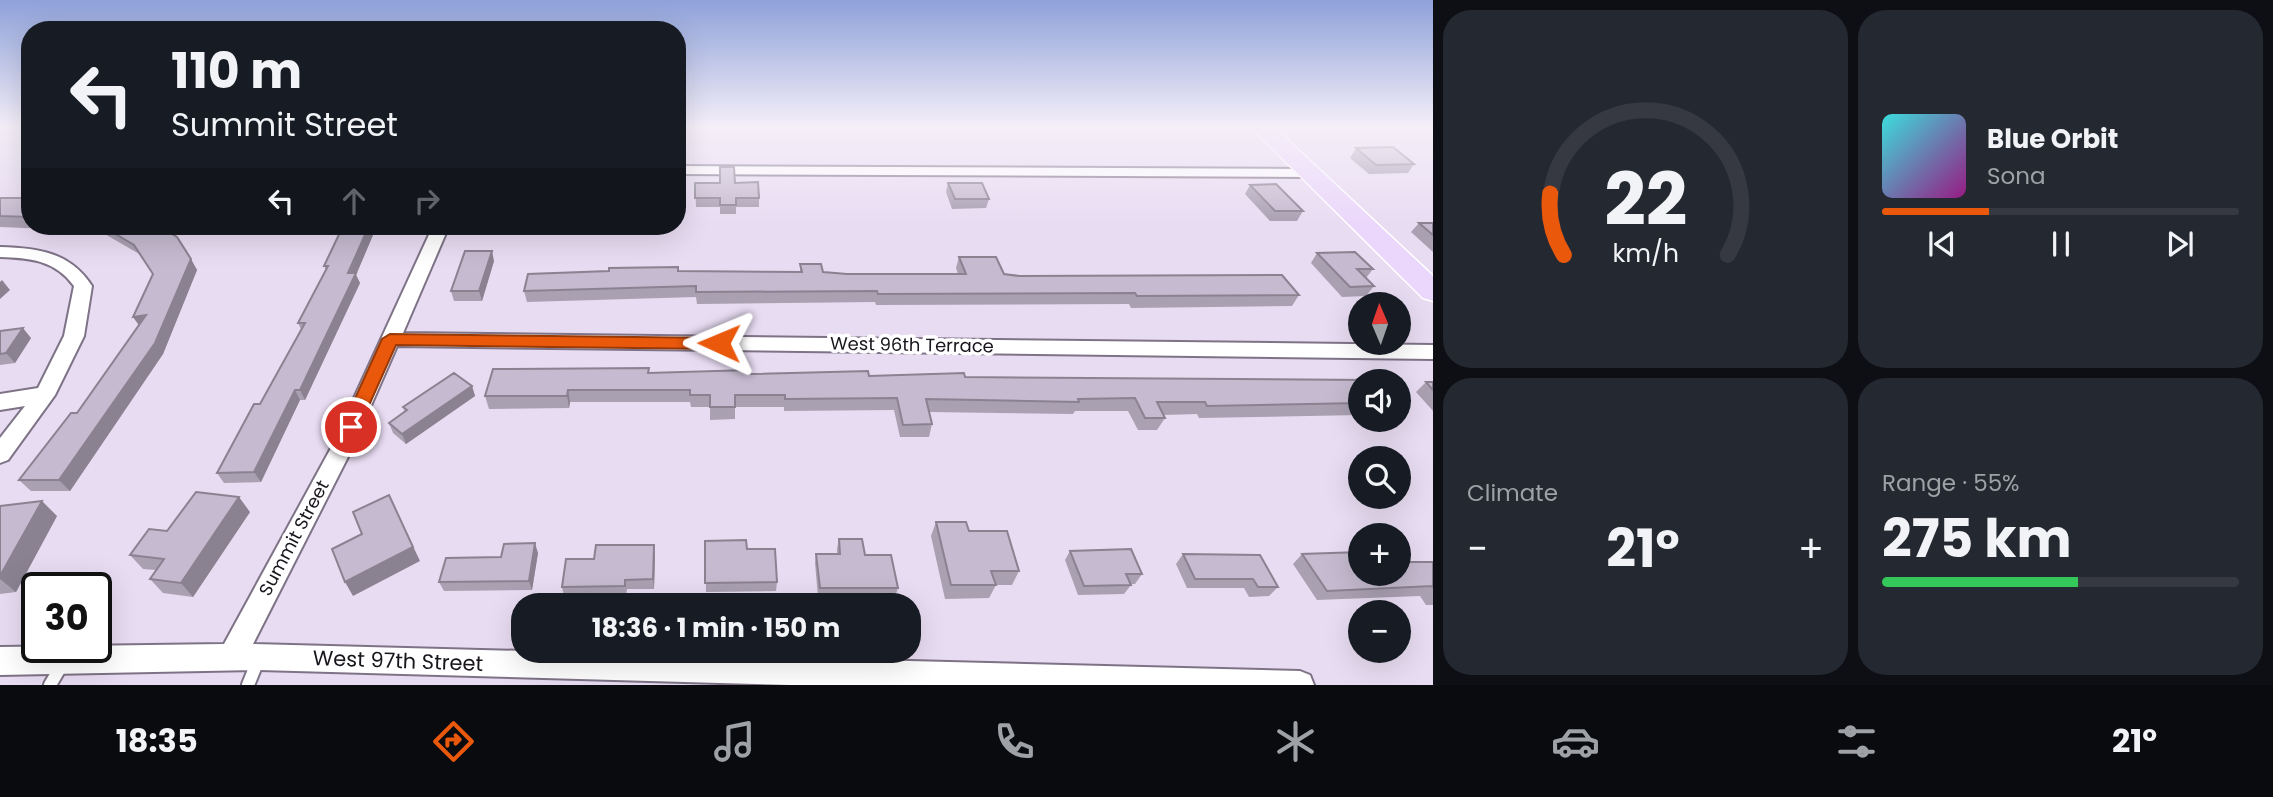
<!DOCTYPE html>
<meta charset="utf-8">
<style>
:root{--surface:#171b24;--page:#242831;--text:#f1f3f6;--muted:#9ea1a6;--line:#363941;--accent:#ea580c}
body{margin:0;font-family:Poppins,sans-serif;background:var(--page);color:var(--text);height:100vh;display:flex;flex-direction:column;font-size:26px;white-space:nowrap}
*{box-sizing:border-box;margin:0}
p{font-size:23px;color:var(--muted)}
.icon{flex:none;width:38px;height:38px;fill:none;stroke:currentColor;stroke-width:2;stroke-linecap:round;stroke-linejoin:round}
.map{position:relative;flex:1;overflow:hidden}
.sheet{display:flex;flex-direction:column;gap:10px;padding:10px;background:#0d0f14;width:840px}
.sheet>*{flex:none}
.top-card{position:absolute;left:21px;top:21px;width:665px;height:214px;border-radius:28px;box-shadow:0 7px 28px #0002;background:#171b24;color:var(--text);overflow:hidden}
.needle{width:46px;rotate:358deg}
.tools{position:absolute;left:1348px;top:292px;display:grid;gap:14px}
.tools a{display:grid;place-items:center;width:63px;height:63px;border-radius:50%;background:var(--surface);box-shadow:0 7px 28px #0002;font-size:35px}
.speed{position:absolute;left:21px;top:572px;display:flex;gap:14px;font-size:35px;font-weight:700;text-align:center}
.speed>*{display:grid;place-content:center;width:91px;height:91px;border-radius:50%;background:var(--surface);box-shadow:0 7px 28px #0002;line-height:1}
.speed .limit{border:4px solid #111;border-radius:10px;background:#fff;color:#111}
.pin{position:absolute;display:grid;place-items:center;width:60px;height:60px;color:#fff;margin:-30px;border:4px solid #fff;border-radius:50%;box-shadow:0 2px 7px #0007}
.me{position:absolute;width:77px;margin:-38px;rotate:271deg;stroke-linejoin:round;filter:drop-shadow(0 0 5px #0008)}
.turn{display:flex;align-items:center;gap:24px;height:147px;padding:0 35px;font-size:32px}
.turn .icon{width:91px;height:91px;stroke-width:2.5}
.turn b{display:block;font-size:49px;line-height:60px}
.lanes{display:flex;align-items:center;height:66px;padding:0 35px;background:#0003;justify-content:center;gap:35px;direction:ltr}
.lanes .off{opacity:.35}
.big{font-size:52px;font-weight:700;line-height:1.1}
.sheet .card{flex:1;display:flex;flex-direction:column;justify-content:center;gap:10px;min-width:0;padding:0 24px;border-radius:28px;background:var(--page)}
.sheet .dial{align-items:center;gap:0}
.dial svg{height:182px;overflow:visible;fill:none;stroke:var(--line);stroke-width:7;stroke-linecap:round;text-anchor:middle}
.dial text{fill:var(--text);stroke:none}
.song{display:flex;align-items:center;gap:21px}
.cover{width:84px;height:84px;border-radius:10px;background:linear-gradient(135deg,hsl(180 70% 55%),hsl(310 70% 35%))}
.played{height:7px;border-radius:4px;background:linear-gradient(90deg,var(--accent) 30%,var(--line) 30%)}
.keys{display:flex;justify-content:space-around;direction:ltr}
.heat{display:flex;justify-content:space-between;align-items:center;font-size:38px;direction:ltr}
.charge{height:10px;border-radius:5px;background:linear-gradient(90deg,#34c759 55%,var(--line) 0)}
.sheet .tiles{flex:1;display:grid;gap:10px;grid-template-columns:repeat(2,1fr)}
.trip{position:absolute;left:511px;top:593px;width:410px;height:70px;border-radius:28px;background:var(--surface);box-shadow:0 7px 28px #0002;font-weight:700;line-height:70px;text-align:center}
.tab-bar{display:flex;height:112px;justify-content:space-around;align-items:center;background:#090b0e;color:var(--muted)}
.tab-bar .icon{width:49px;height:49px}
.tab-bar .active{color:var(--accent)}
.tab-bar b{font-size:32px;color:var(--text)}
main{display:flex;flex:1;min-height:0}
.map>svg:first-child{display:block}
.lines{fill:none;stroke-linecap:round;stroke-linejoin:round}
.service-casing{stroke:#7e7386;stroke-width:16}
.minor-casing{stroke:#7e7386;stroke-width:4}
.primary-casing{stroke:#fff;stroke-width:3}
.service{stroke:#fff;stroke-width:12}
.minor{fill:#fff;fill-rule:evenodd}
.primary{fill:#ebd7fb;fill-rule:evenodd}
.wall{fill:#a9a0b2}
.shaded-wall{fill:#8a8291}
.building{fill:#c5bacf;stroke:#8a8291;stroke-width:2}
.route{fill:#ea580c;stroke:#983908;stroke-width:2}
.labels{text-anchor:middle;stroke-width:7;stroke-linejoin:round;paint-order:stroke}
.street-label{font-size:18px;fill:#19151c;stroke:#fff}
.near-street-label{font-size:21px;fill:#19151c;stroke:#fff}
</style>
<main>
<div class="map">
<svg width="1433" height="685" viewBox="0 0 1433 685">
<rect width="100%" height="100%" fill="#e8dcf2"/>
<g class="lines">
<g class="service-casing">
<path id="service" d="M50,685l13,-22
M248,685l11,-27"/>
</g>
<g class="minor-casing">
<path id="minor" d="M677,166l634,3 7,4 -7,4 -634,-3z
M433,226h16l-46,107 1030,12v14l-1036,-13 -45,103 -99,195 1047,27 10,4 4,10h-524l-531,-15 -259,5v-28l224,-3 107,-196z
M0,247c38,1 70,5 92,39l-8,50 -29,59 -47,65 -8,3v-25l25,-32 -25,4v-16l38,-6 26,-52 10,-50c-19,-26 -44,-28 -74,-29z"/>
</g>
<g class="primary-casing">
<path id="primary" d="M1251,127h23l159,149v25l-10,-3z"/>
</g>
<use href="#service" class="service"/>
<use href="#minor" class="minor"/>
<use href="#primary" class="primary"/>
</g>
<path class="wall" d="M677,127h9l-1,18h-8z
M1356,148l58,16 -6,9 -39,1 -19,-16z
M695,183h40l24,15v9h-23v7h-16v-7h-24z
M948,183l41,16 -3,9 -34,1 -6,-17z
M1250,185l53,26 -6,10h-27l-25,-27z
M0,198h30v28h23l-4,3 -49,-2z
M1419,223h14v29l-22,-20z
M91,226h67l19,11 20,33 -34,84 -93,137h-39l-12,-11 58,-67 62,-88 -6,-8 20,-43 -12,-19z
M373,235l-17,40 4,8 -55,117h-5l-39,82 -37,1 -7,-10 43,-69 41,-75 -3,-6 28,-53 -2,-4z
M1317,253l56,16 -7,9 8,8 -8,10 -24,1 -31,-34z
M959,257l45,17 295,21 -7,11 -161,2 -2,-4 -253,1 -1,-3 -178,2 -1,-7 -169,5 -3,-11 154,-20 122,1v-8l23,8 24,2h111l-2,-6z
M494,261l-12,40h-28l-3,-10z
M0,331l31,7 -16,25 -15,2z
M649,373l711,9v33l-161,3 -2,-4 -34,1 2,3 -8,12h-19l-10,-19h-53l-2,3 -144,-2 3,12 -3,13h-29l-6,-27 -110,1v-4h-49v12l-25,1v-13h-19l-1,-5h-120l-1,6 -80,1 -4,-13z
M1426,382h7v29l-17,-19z
M472,386l3,10 -69,48 -13,-11 -4,-10 16,-11 -2,-5z
M0,506l57,10 -41,76 -16,2z
M250,512l-57,85 -30,-4 -13,-14 6,-9 -13,-1 -13,-14 37,-24z
M936,522l33,9 50,40 -7,14h-16l-7,13 -44,1 -14,-63z
M839,539l26,16 33,33 -3,9h-77l-3,-34 1,-9h21v-5z
M705,541l42,8 30,33 -1,9 -70,1z
M654,545l1,9 -1,35h-27l-1,6 -62,1 -2,-9 32,-28z
M1070,551l72,23 -7,10h-5l1,1 -7,9 -46,1 -13,-35z
M538,553l-6,37 -88,1 -5,-9 62,-25z
M1183,554l95,33 -9,9 -20,1 -5,-9h-57l-11,-24z
M1302,554l58,20 73,-12v43h-7l-6,-9 -103,4 -24,-36z"/>
<path class="shaded-wall" d="M369,226l4,9 -17,40 4,8 -55,117 -5,-10z
M492,251l2,10 -12,40 -3,-10z
M191,259l6,11 -34,84 -93,137 -11,-11z
M2,280l8,10 -10,9v-17z
M146,315l-5,13 -8,-11z
M23,328l8,10 -16,25 -9,-10z
M472,386l3,10 -69,48 -4,-10z
M295,390l5,10 -39,82 -7,-10z
M568,390l2,12 -1,6 -2,-12z
M389,495l31,66 -67,35 -8,-14z
M239,497l11,15 -57,85 -12,-14z
M42,501l15,15 -41,76 -16,-13v-3z
M535,543l3,10 -6,37 -3,-9z
M654,545l1,9 -1,35 -1,-10z"/>
<path class="building" d="M677,127h8v9h-8z
M1393,147l21,17 -38,1 -20,-17z
M720,167h14l1,16 23,-1 1,16h-23v7h-16v-7h-25v-15h25z
M948,183h34l7,16h-34z
M1276,184l27,27h-28l-25,-26z
M0,198h30v19l-30,-1z
M1419,223h14v12z
M102,226h56l19,11 14,22 -36,84 -96,137h-40l52,-67h6l69,-98 -13,2 20,-43 -19,-29z
M343,226h26l-21,47h8l-56,117h-5l-41,82 -37,1 37,-69h6l45,-81h-7l30,-57h-4z
M465,251h27l-13,40h-28z
M1355,252l18,17h-16l17,17 -24,1 -33,-34z
M959,257h37l8,17 15,2 263,-1 17,20 -162,1 -2,-3 -257,1 -1,-3 -181,1v-6l-172,5 4,-17 81,-3v-3l69,-1v4l124,1 -2,-8h21l2,8 24,2h119z
M23,328l-17,25 -6,1v-23z
M649,368l-1,5 102,-3 1,4 117,-3 1,5 95,-3 1,4 404,3 2,2h-11v21l-153,3 -2,-4h-48l8,16h-20l-10,-20 -57,1 1,3 -153,-3 6,25 -29,1 -6,-27 -112,1v-4h-50v12h-25v-12h-20v-5h-122l-1,6h-82l8,-27z
M454,373l18,13 -70,48 -13,-11 18,-13 -4,-3z
M1426,382h7v8z
M196,492l43,5 -58,86 -31,-4 14,-20 -34,-4 19,-26 18,2z
M389,495l24,52 -68,35 -13,-33 30,-15 -9,-22z
M42,501l-42,75v-70z
M936,522h30l3,9h38l12,40h-28l5,14h-45z
M839,539h23l3,16h26l7,33h-78l-4,-34h24z
M746,540l1,9h28l2,33 -72,1v-42z
M535,543l-6,38 -90,1 7,-24 55,-1 3,-13z
M596,545h58l-1,34 -28,1v6l-63,1 4,-28h28z
M1131,549l11,25h-16l5,11 -47,1 -14,-35z
M1360,552v22h38v-12h35v26l-1,-2 -105,5 -25,-37z
M1183,554l77,1 18,32h-20l-5,-8h-58z"/>
<linearGradient id="sky" x2="0" y2="1"><stop stop-color="#8ea1d9"/><stop offset="0.57" stop-color="#f5eff9"/><stop offset="1" stop-color="#f5eff9" stop-opacity="0"/></linearGradient>
<rect width="1433" height="223" fill="url(#sky)"/>
<path class="route" d="M390,334l329,4 8,5 -8,6 -323,-4 -39,87h-13l-2,-5 40,-88z"/>
<g class="labels">
<g class="street-label">
<text transform="translate(912 345) rotate(1)" y="6">West 96th Terrace</text>
<text transform="translate(294 538) rotate(-62)" y="6">Summit Street</text>
</g>
<g class="near-street-label">
<text transform="translate(398 661) rotate(2)" y="7">West 97th Street</text>
</g>
</g>
</svg>
<div class="tools">
<a><svg class="needle" viewBox="-14 -14 28 28"><path d="M0-13l5 13h-10z" fill="#e53935"/><path d="M0 13l5-13h-10z" fill="#9ea1a6"/></svg></a>
<a><svg class="icon" aria-label="sound" viewBox="0 0 24 24"><path d="M4 9h4l5-4v14l-5-4H4zM17 9q2 3 0 6"/></svg></a>
<a><svg class="icon" aria-label="search" viewBox="0 0 24 24"><circle cx="10" cy="10" r="6"/><path d="M15 15l6 6"/></svg></a>
<a>+</a>
<a>−</a>
</div>
<div class="speed"><div class="limit">30</div></div>
<div class="pin" style="left:351px;top:427px;background:#d93025"><svg class="icon" aria-label="arrive" viewBox="0 0 24 24"><path d="M6 21V4h12l-3 4 3 4H6"/></svg></div>
<svg class="me" style="left:719px;top:343px" viewBox="-20 -20 40 40"><path d="M0-17L14 15 0 8-14 15z" fill="#ea580c" stroke="#fff" stroke-width="4"/></svg>
<div class="trip">18:36 · 1 min · 150 m</div>
<div class="top-card">
<div class="turn"><svg class="icon" aria-label="left" viewBox="0 0 24 24"><path d="M17 20v-9H6M10 6l-5 5 5 5"/></svg><div><b>110 m</b>Summit Street</div></div>
<div class="lanes"><svg class="icon" aria-label="left" viewBox="0 0 24 24"><path d="M17 20v-9H6M10 6l-5 5 5 5"/></svg><svg class="icon off" aria-label="ahead" viewBox="0 0 24 24"><path d="M12 20V5M6 11l6-6 6 6"/></svg><svg class="icon off" aria-label="right" viewBox="0 0 24 24"><path d="M7 20v-9h11M14 6l5 5-5 5"/></svg></div>
</div>
</div>
<section class="sheet">
<div class="tiles">
<div class="card dial"><svg viewBox="0 0 100 80">
<path d="M14 69A42 42 0 1 1 86 69"/>
<path d="M14 69A42 42 0 0 1 8 42" stroke="#ea580c"/>
<text x="50" y="56" font-size="32" font-weight="700">22</text>
<text x="50" y="72" font-size="11">km/h</text>
</svg></div>
<div class="card">
<div class="song"><i class="cover"></i><div><b>Blue Orbit</b><p>Sona</p></div></div>
<div class="played"></div>
<div class="keys"><svg class="icon" aria-label="previous" viewBox="0 0 24 24"><path d="M18 5L8 12l10 7zM5 5v14"/></svg><svg class="icon" aria-label="pause" viewBox="0 0 24 24"><path d="M8 5v14M16 5v14"/></svg><svg class="icon" aria-label="next" viewBox="0 0 24 24"><path d="M6 5l10 7-10 7zM19 5v14"/></svg></div>
</div>
<div class="card"><p>Climate</p>
<div class="heat"><a>−</a><b class="big">21°</b><a>+</a></div>
</div>
<div class="card"><p>Range · 55%</p><b class="big">275 km</b><div class="charge"></div></div>
</div>
</section>
</main>
<nav class="tab-bar">
<b>18:35</b>
<svg class="icon active" aria-label="directions" viewBox="0 0 24 24"><path d="M12 3l9 9-9 9-9-9zM9 14v-3h6M13 9l2 2-2 2"/></svg>
<svg class="icon" aria-label="music" viewBox="0 0 24 24"><path d="M9 18V5l10-2v13"/><circle cx="6" cy="18" r="3"/><circle cx="16" cy="16" r="3"/></svg>
<svg class="icon" aria-label="phone" viewBox="0 0 24 24"><path d="M5 4h4l2 5-3 2q2 4 5 5l2-3 5 2v4C11 20 4 13 5 4z"/></svg>
<svg class="icon" aria-label="climate" viewBox="0 0 24 24"><path d="M12 3v18M4 7l16 10M4 17L20 7"/></svg>
<svg class="icon" aria-label="car" viewBox="0 0 24 24"><path d="M5 17H2v-5l4-1 3-4h7l3 4 3 1v5h-3M9 17h6M6 11h13"/><circle cx="7" cy="17" r="2"/><circle cx="17" cy="17" r="2"/></svg>
<svg class="icon" aria-label="filters" viewBox="0 0 24 24"><path d="M4 7h16M4 17h16"/><circle cx="9" cy="7" r="2"/><circle cx="15" cy="17" r="2"/></svg>
<b>21°</b>
</nav>
